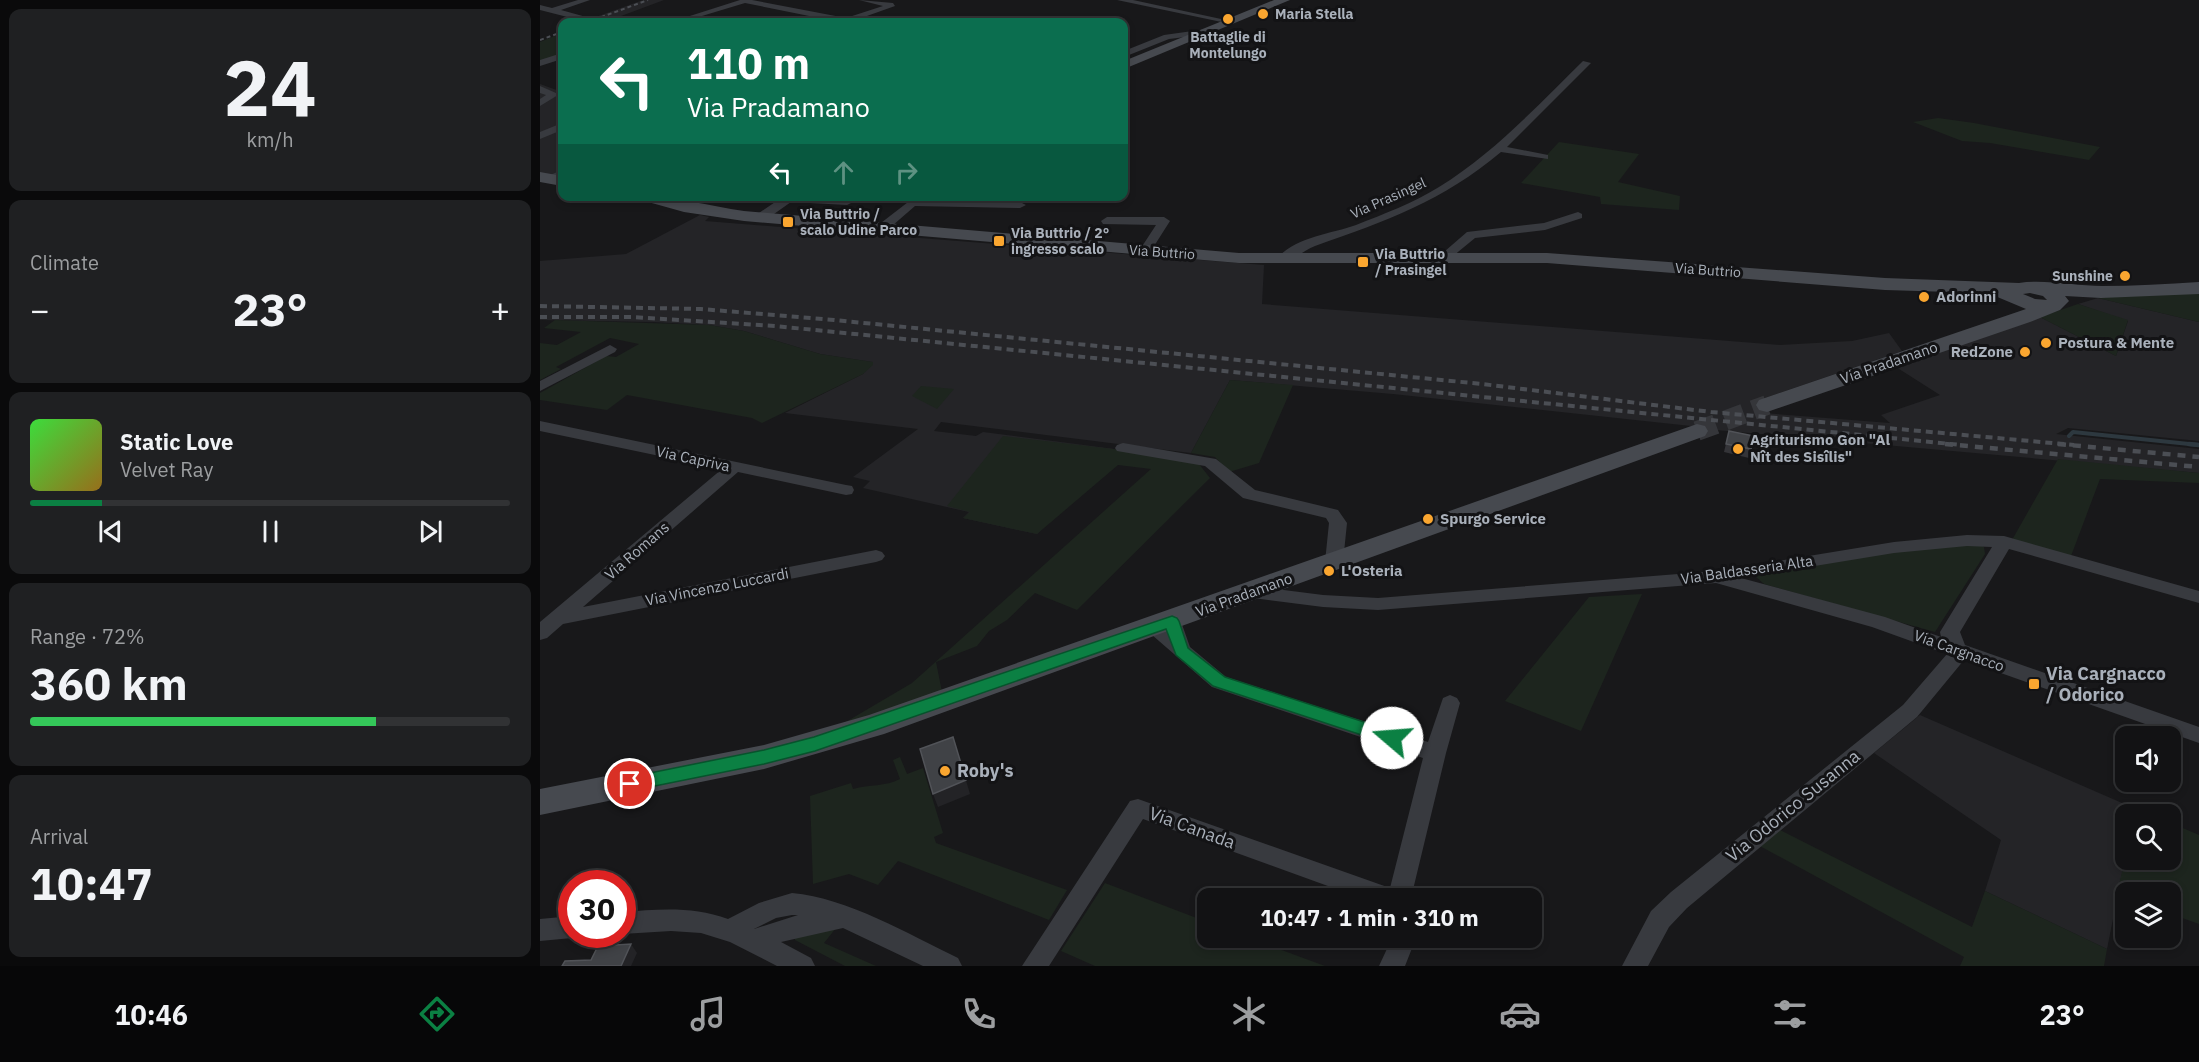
<!DOCTYPE html>
<meta charset="utf-8">
<style>
:root{--surface:#121214;--page:#1f2022;--text:#f1f3f6;--muted:#9c9ea0;--line:#313234;--accent:#0b8043}
body{margin:0;font-family:"IBM Plex Sans",sans-serif;background:var(--page);color:var(--text);height:100vh;display:flex;flex-direction:column;font-size:22px;white-space:nowrap}
*{box-sizing:border-box;margin:0}
p{font-size:20px;color:var(--muted)}
.icon{flex:none;width:33px;height:33px;fill:none;stroke:currentColor;stroke-width:2;stroke-linecap:round;stroke-linejoin:round}
.map{position:relative;flex:1;overflow:hidden}
.details{display:flex;flex-direction:column;gap:9px;padding:9px;background:#0a0a0b;width:540px}
.details>*{flex:none}
.guide{position:absolute;left:18px;top:18px;width:570px;height:183px;border-radius:12px;box-shadow:0 3px 9px #0003,0 0 0 2px var(--line);background:#0b6e4f;color:#fff;overflow:hidden}
.controls{position:absolute;left:1575px;top:726px;display:grid;gap:12px}
.controls a{display:grid;place-items:center;width:66px;height:66px;border-radius:12px;background:var(--surface);box-shadow:0 3px 9px #0003,0 0 0 2px var(--line);font-size:30px}
.speed{position:absolute;left:18px;top:870px;display:flex;gap:12px;font-size:30px;font-weight:700;text-align:center}
.speed>*{display:grid;place-content:center;width:78px;height:78px;border-radius:50%;background:var(--surface);box-shadow:0 3px 9px #0003,0 0 0 2px var(--line);line-height:1}
.speed .limit{border:9px solid #d22;background:#fff;color:#111}
.pin{position:absolute;display:grid;place-items:center;width:51px;height:51px;color:#fff;margin:-26px;border:3px solid #fff;border-radius:50%;box-shadow:0 2px 6px #0007}
.me{position:absolute;width:66px;margin:-33px;rotate:288deg;stroke-linejoin:round;filter:drop-shadow(0 0 4px #0008)}
.turn{display:flex;align-items:center;gap:21px;height:126px;padding:0 30px;font-size:27px}
.turn .icon{width:78px;height:78px;stroke-width:2.5}
.turn b{display:block;font-size:42px;line-height:51px}
.lanes{display:flex;align-items:center;height:57px;padding:0 30px;background:#0003;justify-content:center;gap:30px;direction:ltr}
.lanes .off{opacity:.35}
.big{font-size:45px;font-weight:700;line-height:1.1}
.details .card{flex:1;display:flex;flex-direction:column;justify-content:center;gap:9px;min-width:0;padding:0 21px;border-radius:12px;background:var(--page)}
.details .dial{align-items:center;gap:0}
.dial b{font-size:78px;line-height:1}
.song{display:flex;align-items:center;gap:18px}
.cover{width:72px;height:72px;border-radius:9px;background:linear-gradient(135deg,hsl(120 70% 55%),hsl(40 70% 35%))}
.played{height:6px;border-radius:3px;background:linear-gradient(90deg,var(--accent) 15%,var(--line) 15%)}
.keys{display:flex;justify-content:space-around;direction:ltr}
.heat{display:flex;justify-content:space-between;align-items:center;font-size:33px;direction:ltr}
.charge{height:9px;border-radius:4px;background:linear-gradient(90deg,#34c759 72%,var(--line) 0)}
.trip{position:absolute;left:657px;top:888px;width:345px;height:60px;border-radius:12px;background:var(--surface);box-shadow:0 3px 9px #0003,0 0 0 2px var(--line);font-weight:700;line-height:60px;text-align:center}
.menu{display:flex;height:96px;justify-content:space-around;align-items:center;background:#070708;color:var(--muted)}
.menu .icon{width:42px;height:42px}
.menu .active{color:var(--accent)}
.menu b{font-size:27px;color:var(--text)}
main{display:flex;flex:1;min-height:0}
.map>svg:first-child{display:block}
.built{fill:#242427}
.green{fill:#1d251e}
.lines{fill:none;stroke-linecap:round;stroke-linejoin:round}
.stream-far1{stroke:#2d383f;stroke-width:4}
.stream{stroke:#2d383f;stroke-width:4.5}
.secondary-tunnel{stroke:#35363a;stroke-width:20;stroke-dasharray:20 10;stroke-linecap:butt}
.street{fill:#383a3f;fill-rule:evenodd}
.secondary{fill:#46494f;fill-rule:evenodd}
.rail-far2{stroke:#4b4e54;stroke-width:2;stroke-dasharray:4 3;stroke-linecap:butt}
.rail-far1{stroke:#4b4e54;stroke-width:4;stroke-dasharray:7 5;stroke-linecap:butt}
.rail{stroke:#4b4e54;stroke-width:4.5;stroke-dasharray:8 7;stroke-linecap:butt}
.wall{fill:#343438}
.shaded-wall{fill:#232326}
.building{fill:#404246;stroke:#515358;stroke-width:1.5}
.route{fill:#0b8043;stroke:#07532c;stroke-width:1.5}
.poi-dot{fill:#faa630;stroke:#131315;stroke-width:2}
.labels{text-anchor:middle;stroke-width:6;stroke-linejoin:round;paint-order:stroke}
.far-poi-label{font-size:14px;font-weight:bold;fill:#a9b0ba;stroke:#131315;text-anchor:start}
.far-street-label{font-size:14px;fill:#a9b0ba;stroke:#131315}
.poi-label{font-size:15px;font-weight:bold;fill:#a9b0ba;stroke:#131315;text-anchor:start}
.street-label{font-size:15px;fill:#a9b0ba;stroke:#131315}
.near-poi-label{font-size:18px;font-weight:bold;fill:#a9b0ba;stroke:#131315;text-anchor:start}
.near-street-label{font-size:18px;fill:#a9b0ba;stroke:#131315}
</style>
<main>
<section class="details">
<div class="card dial"><b>24</b><p>km/h</p></div>
<div class="card"><p>Climate</p>
<div class="heat"><a>−</a><b class="big">23°</b><a>+</a></div>
</div>
<div class="card">
<div class="song"><i class="cover"></i><div><b>Static Love</b><p>Velvet Ray</p></div></div>
<div class="played"></div>
<div class="keys"><svg class="icon" aria-label="previous" viewBox="0 0 24 24"><path d="M18 5L8 12l10 7zM5 5v14"/></svg><svg class="icon" aria-label="pause" viewBox="0 0 24 24"><path d="M8 5v14M16 5v14"/></svg><svg class="icon" aria-label="next" viewBox="0 0 24 24"><path d="M6 5l10 7-10 7zM19 5v14"/></svg></div>
</div>
<div class="card"><p>Range · 72%</p><b class="big">360 km</b><div class="charge"></div></div>
<div class="card"><p>Arrival</p><b class="big">10:47</b></div>
</section>
<div class="map">
<svg width="1659" height="966" viewBox="0 0 1659 966">
<rect width="100%" height="100%" fill="#18181a"/>
<path class="built" d="M103,0h21l-59,22 -7,-2 -16,2z
M0,84l22,8v79l-10,4 -12,-1z
M160,215l9,2 -4,4 559,44 -2,39 518,41 72,-4 37,-8 13,18 -143,49 13,9 -9,4 127,10 -9,-8 59,-20 -44,-28 144,-50 76,39 12,-35 -50,-17 20,-6 101,24v119l-131,-13 -12,6 143,15v24l-483,-43 -12,4 -13,-8 -298,-32 -163,-14 -39,73 -250,-31 -7,9 42,5 7,-4 139,18 -85,84 -74,-16 6,-6 -106,-24 7,-7 -17,-4 65,-48 -133,-16 78,-39 9,-12 -52,-8 -76,-23 -35,-6 -56,-3 -113,-2v-59l86,-7z
M1380,715l218,95 -2,4h-10l-1,45 -18,90 -122,-58 16,-51 -127,-87z"/>
<path class="green" d="M22,33v21l-22,7v-19z
M1398,118l36,5 126,24 -11,13 -99,-17 -28,-2 -49,-19z
M1019,142l80,12 -21,28 62,14 -1,14 -78,-6 -1,-7 -79,-14z
M1659,290v32l-101,-24z
M1538,304l50,16 -12,36 -76,-39z
M15,320l154,5 35,6 76,23 53,8v3l-10,9 -101,49 -10,-5 -125,-23 -20,15 -67,-10v-7l66,-37 10,1 23,-13 -29,-6 -54,29 5,2 -21,11v-37l17,2 24,-13 -37,-4z
M690,380l63,5 -34,78 -30,9 -14,-15 -24,-4z
M381,386l33,3 -17,20 -25,-13z
M463,436l119,14 77,14 11,14 -133,132 -42,-17 -28,27 -18,11 -12,15 -41,16 6,30 -103,34 73,-43 239,-214 -33,-4 -81,69 -74,-16 7,-6 -23,-6z
M1518,459l141,14v10l-99,-4 -29,77 -59,-16z
M1437,543l7,4 1,7 -50,78 -171,-48 -9,-8 1,-2 126,-21z
M1102,594l-61,137 -76,-30 84,-104z
M360,757l7,17 16,-6 20,65 -9,4 2,6 131,47 -18,30 -151,-59 -20,24 -29,-11 -36,10 -3,-88 41,-13 2,6c17,-5 32,-2 47,-10l-7,-19z
M1631,823l28,12v89l-28,-10 -1,-22h-44l-1,5 -8,-4 8,-34 45,1z
M1238,829l194,98 13,-36 122,58 -3,17h-144l4,-9 -206,-112z
M565,883l102,39 1,16h41l76,28h-230l-34,-15z
M296,928l-12,15 52,23h-31l-50,-26v-2z"/>
<g class="lines">
<path class="stream-far1" d="M1529,436l4,-4 126,13"/>
<path class="stream" d="M1649,444l10,1"/>
<path class="secondary-tunnel" d="M1157,431l70,-26"/>
<path class="street" d="M38,0h12l-29,10 36,10 1,2h-11l-47,-12v-5l12,3z
M200,0h12l94,18 37,-12 -24,-6 34,3 2,3 -45,16h-11l-94,-19 -63,19h-11z
M577,0h16l102,22 -4,2z
M667,29l4,3 -1,2 -41,5 -45,18v-6l40,-16z
M22,53v6l-22,7v-6z
M1043,61l8,2 -84,84 41,8v4l-47,-7c-58,49 -115,69 -186,94 -11,4 -21,14 -32,17l-6,-4c17,-22 54,-25 79,-34 28,-11 57,-22 83,-38 55,-34 97,-80 144,-126z
M0,86l16,7 2,2 -18,11v-7l6,-4 -6,-2z
M22,123v7l-22,9v-7z
M22,170v7l-13,4 -6,-3z
M244,196l63,3 6,3 -6,3 -56,-3 -27,19h-8v-6z
M372,199l108,3 6,3 -6,3 -105,-2 -30,26h-8v-6z
M1038,212l4,2v4l-37,12 -70,8 -28,23 -4,1 -6,-4 30,-26 77,-9z
M567,217h57l6,4 -21,33 -4,1 -6,-4 17,-26 -53,-1 -2,-3z
M70,345l7,4 -2,3 -75,39v-10z
M0,421l306,64 6,1 2,4 -2,4 -6,1 -108,-23 -155,135 293,-57 6,2 3,4 -3,4 -6,2 -313,62 -16,14 -7,2v-18l182,-153 -182,-38z
M583,443l93,16 39,31 83,20 9,13 -4,39 -3,4h-12l-3,-4 4,-39 -3,-5 -83,-20 -38,-32 -88,-15 -2,-3 2,-3z
M1427,535l37,1 195,55v12l-190,-54 -49,83 5,13 234,82v16l-235,-83 -47,57 -230,191 -18,19 -21,39h-26l29,-55 20,-19 232,-187 44,-51 -75,-27 -156,-44 -338,27 -55,-3 -70,-9 -7,-2 -2,-4 2,-4 7,-2 70,9 55,3 338,-27 178,-29zM1427,546l25,1 -52,85 1,5 -56,-20 -144,-39 153,-25z
M632,614l7,2 11,31 36,30 202,65 15,-44 7,-3 7,3 3,5 -14,50 -35,145h-50l-218,-79 -94,147h-27l108,-165 8,-2 252,89 33,-130 -211,-71 -68,-59 3,-5 7,-2 10,5 -1,-5 2,-5z
M252,893c56,5 116,41 166,65l4,8h-39l-80,-38 -62,14 30,16 4,8h-38l-47,-24 -29,-9 -30,-2 -49,3v-22c37,-3 71,-6 106,7l31,-16zM252,915h6l-44,14 22,-11z
M32,916v18l9,1 -9,3 -32,3v-22z
M852,938h24l-11,28h-26z"/>
<path class="secondary" d="M734,0h16l-166,69v-8z
M0,172l22,4v10l-22,-4z
M99,196c35,0 70,10 105,15l495,42h308l338,25 134,5c25,-4 57,3 83,3 32,0 65,-2 97,-4v12l-98,4 -36,-2 4,5 -9,9 -30,12 -263,90 -8,-2 -3,-5 3,-5 267,-91 -31,-13 -12,-3 -98,-3 -338,-27h-308l-495,-42 -60,-9 -43,-12zM1490,293l13,3 4,4 -12,-1 -12,-5z
M1157,424l8,2 3,5 -3,5 -821,298 -120,35 -224,46v-26l224,-44 105,-30z"/>
<path class="rail-far2" d="M48,22l60,-22
M0,40l22,-8"/>
<path class="rail-far1" d="M0,306l161,3 133,11 648,64 229,28 363,33
M0,317h93l142,9 1186,119"/>
<path class="rail" d="M1405,444l254,23
M1518,444l141,13"/>
</g>
<path class="wall" d="M1189,431l25,5 -5,22 -25,-6z"/>
<path class="shaded-wall" d="M417,750l13,44 -32,13 -5,-13z
M91,944l6,9 -6,13h-10z"/>
<path class="building" d="M1189,431l25,5 -3,13 -25,-5z
M413,737l13,43 -33,14 -13,-45z
M91,944l-10,22h-59l3,-5 26,-1 7,-14z"/>
<path class="route" d="M632,616l5,2 2,3 9,27 37,29 173,56 3,5 -3,5 -6,2 -179,-59 -37,-31 -10,-26 -351,122 -51,13 -134,27 -7,-2 -2,-5 2,-5 7,-2 134,-27 50,-13z"/>
<g class="poi-dot">
<circle cx="723" cy="14" r="6"/>
<circle cx="688" cy="19" r="6"/>
<rect x="242" y="216" width="12" height="12" rx="3"/>
<rect x="453" y="235" width="12" height="12" rx="3"/>
<rect x="817" y="256" width="12" height="12" rx="3"/>
<circle cx="1585" cy="276" r="6"/>
<circle cx="1384" cy="297" r="6"/>
<circle cx="1506" cy="343" r="6"/>
<circle cx="1485" cy="352" r="6"/>
<circle cx="1198" cy="449" r="6"/>
<circle cx="888" cy="519" r="6"/>
<circle cx="789" cy="571" r="6"/>
<rect x="1488" y="678" width="12" height="12" rx="3"/>
<circle cx="405" cy="771" r="6"/>
</g>
<g class="labels">
<g class="far-poi-label">
<text x="735" y="19">Maria Stella</text>
<text x="688" y="42" text-anchor="middle">Battaglie di<tspan x="688" dy="16">Montelungo</tspan></text>
<text x="260" y="219">Via Buttrio /<tspan x="260" dy="16">scalo Udine Parco</tspan></text>
<text x="471" y="238">Via Buttrio / 2°<tspan x="471" dy="16">ingresso scalo</tspan></text>
<text x="835" y="259">Via Buttrio<tspan x="835" dy="16">/ Prasingel</tspan></text>
<text x="1573" y="281" text-anchor="end">Sunshine</text>
</g>
<g class="far-street-label">
<text transform="translate(848 198) rotate(-24)" y="5">Via Prasingel</text>
<text transform="translate(622 252) rotate(4)" y="5">Via Buttrio</text>
<text transform="translate(1168 270) rotate(4)" y="5">Via Buttrio</text>
</g>
<g class="poi-label">
<text x="1396" y="302">Adorinni</text>
<text x="1518" y="348">Postura &amp; Mente</text>
<text x="1473" y="357" text-anchor="end">RedZone</text>
<text x="1210" y="445">Agriturismo Gon "Al<tspan x="1210" dy="17">Nît des Sisîlis"</tspan></text>
<text x="900" y="524">Spurgo Service</text>
<text x="801" y="576">L'Osteria</text>
</g>
<g class="street-label">
<text transform="translate(1349 363) rotate(-19)" y="5">Via Pradamano</text>
<text transform="translate(153 459) rotate(12)" y="5">Via Capriva</text>
<text transform="translate(97 551) rotate(-41)" y="5">Via Romans</text>
<text transform="translate(1207 570) rotate(-8)" y="5">Via Baldasseria Alta</text>
<text transform="translate(177 587) rotate(-11)" y="5">Via Vincenzo Luccardi</text>
<text transform="translate(704 595) rotate(-20)" y="5">Via Pradamano</text>
<text transform="translate(1419 651) rotate(20)" y="5">Via Cargnacco</text>
</g>
<g class="near-poi-label">
<text x="1506" y="680">Via Cargnacco<tspan x="1506" dy="21">/ Odorico</tspan></text>
<text x="417" y="777">Roby's</text>
</g>
<g class="near-street-label">
<text transform="translate(1253 806) rotate(-39)" y="6">Via Odorico Susanna</text>
<text transform="translate(652 828) rotate(20)" y="6">Via Canada</text>
</g>
</g>
</svg>
<div class="controls">
<a><svg class="icon" aria-label="sound" viewBox="0 0 24 24"><path d="M4 9h4l5-4v14l-5-4H4zM17 9q2 3 0 6"/></svg></a>
<a><svg class="icon" aria-label="search" viewBox="0 0 24 24"><circle cx="10" cy="10" r="6"/><path d="M15 15l6 6"/></svg></a>
<a><svg class="icon" aria-label="layers" viewBox="0 0 24 24"><path d="M12 4l9 5-9 5-9-5zM3 14l9 5 9-5"/></svg></a>
</div>
<div class="speed"><div class="limit">30</div></div>
<div class="pin" style="left:90px;top:784px;background:#d93025"><svg class="icon" aria-label="arrive" viewBox="0 0 24 24"><path d="M6 21V4h12l-3 4 3 4H6"/></svg></div>
<svg class="me" style="left:852px;top:738px" viewBox="-20 -20 40 40"><circle r="19" fill="#fff"/><path d="M0-13L10 11 0 6-10 11z" fill="#0b8043"/></svg>
<div class="trip">10:47 · 1 min · 310 m</div>
<div class="guide">
<div class="turn"><svg class="icon" aria-label="left" viewBox="0 0 24 24"><path d="M17 20v-9H6M10 6l-5 5 5 5"/></svg><div><b>110 m</b>Via Pradamano</div></div>
<div class="lanes"><svg class="icon" aria-label="left" viewBox="0 0 24 24"><path d="M17 20v-9H6M10 6l-5 5 5 5"/></svg><svg class="icon off" aria-label="ahead" viewBox="0 0 24 24"><path d="M12 20V5M6 11l6-6 6 6"/></svg><svg class="icon off" aria-label="right" viewBox="0 0 24 24"><path d="M7 20v-9h11M14 6l5 5-5 5"/></svg></div>
</div>
</div>
</main>
<nav class="menu">
<b>10:46</b>
<svg class="icon active" aria-label="directions" viewBox="0 0 24 24"><path d="M12 3l9 9-9 9-9-9zM9 14v-3h6M13 9l2 2-2 2"/></svg>
<svg class="icon" aria-label="music" viewBox="0 0 24 24"><path d="M9 18V5l10-2v13"/><circle cx="6" cy="18" r="3"/><circle cx="16" cy="16" r="3"/></svg>
<svg class="icon" aria-label="phone" viewBox="0 0 24 24"><path d="M5 4h4l2 5-3 2q2 4 5 5l2-3 5 2v4C11 20 4 13 5 4z"/></svg>
<svg class="icon" aria-label="climate" viewBox="0 0 24 24"><path d="M12 3v18M4 7l16 10M4 17L20 7"/></svg>
<svg class="icon" aria-label="car" viewBox="0 0 24 24"><path d="M5 17H2v-5l4-1 3-4h7l3 4 3 1v5h-3M9 17h6M6 11h13"/><circle cx="7" cy="17" r="2"/><circle cx="17" cy="17" r="2"/></svg>
<svg class="icon" aria-label="filters" viewBox="0 0 24 24"><path d="M4 7h16M4 17h16"/><circle cx="9" cy="7" r="2"/><circle cx="15" cy="17" r="2"/></svg>
<b>23°</b>
</nav>
